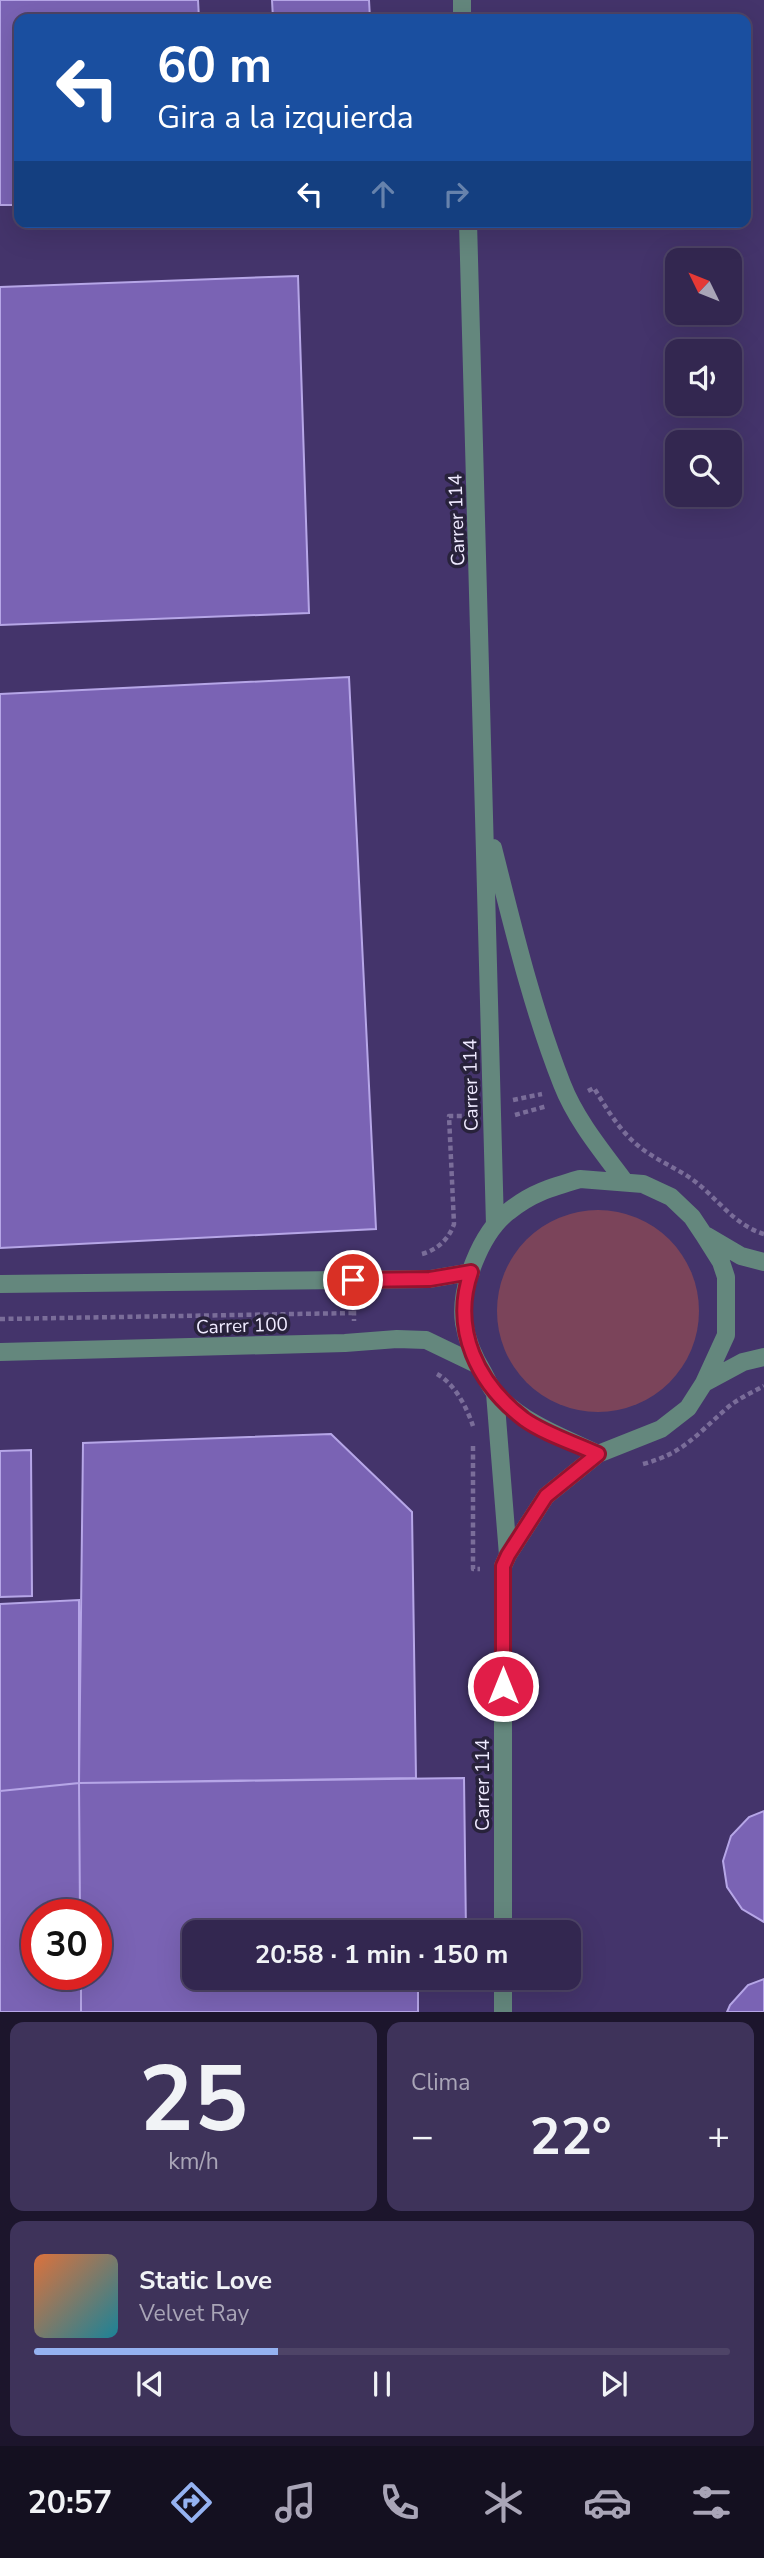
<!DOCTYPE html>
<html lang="es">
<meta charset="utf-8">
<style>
:root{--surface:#332750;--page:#3e335a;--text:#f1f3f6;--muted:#a9a5b7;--line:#4e4467;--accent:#95b2f1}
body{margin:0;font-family:"Nunito Sans",sans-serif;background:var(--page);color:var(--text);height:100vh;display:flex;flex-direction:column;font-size:26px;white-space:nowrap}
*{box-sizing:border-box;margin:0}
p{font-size:23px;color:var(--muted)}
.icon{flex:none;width:38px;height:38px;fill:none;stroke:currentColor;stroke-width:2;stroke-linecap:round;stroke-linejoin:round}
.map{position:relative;height:2012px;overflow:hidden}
.drawer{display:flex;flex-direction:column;gap:10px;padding:10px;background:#1c152c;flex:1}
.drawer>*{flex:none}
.banner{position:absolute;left:14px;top:14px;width:737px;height:214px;border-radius:14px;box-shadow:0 7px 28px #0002,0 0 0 2px var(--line);background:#1a4fa0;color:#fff;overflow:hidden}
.needle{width:46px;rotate:313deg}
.fabs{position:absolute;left:665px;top:248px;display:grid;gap:14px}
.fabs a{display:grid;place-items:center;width:77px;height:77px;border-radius:14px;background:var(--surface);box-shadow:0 7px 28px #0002,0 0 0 2px var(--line);font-size:35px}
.speed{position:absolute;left:21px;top:1899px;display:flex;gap:14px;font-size:35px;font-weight:700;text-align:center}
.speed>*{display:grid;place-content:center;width:91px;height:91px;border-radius:50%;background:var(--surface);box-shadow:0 7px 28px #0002,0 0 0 2px var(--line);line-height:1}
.speed .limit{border:10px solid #d22;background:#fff;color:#111}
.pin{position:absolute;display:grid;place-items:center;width:60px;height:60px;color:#fff;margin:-30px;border:4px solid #fff;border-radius:50%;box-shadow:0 2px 7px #0007}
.me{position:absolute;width:77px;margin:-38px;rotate:0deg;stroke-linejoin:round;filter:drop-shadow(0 0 5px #0008)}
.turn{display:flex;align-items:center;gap:24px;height:147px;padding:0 28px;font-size:32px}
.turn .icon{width:91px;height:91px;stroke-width:2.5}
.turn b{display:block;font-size:49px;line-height:60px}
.lanes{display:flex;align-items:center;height:66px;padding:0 28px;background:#0003;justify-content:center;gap:35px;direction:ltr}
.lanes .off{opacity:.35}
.big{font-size:52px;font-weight:700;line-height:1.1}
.drawer .card{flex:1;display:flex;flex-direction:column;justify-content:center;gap:10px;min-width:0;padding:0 24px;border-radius:14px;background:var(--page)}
.drawer .dial{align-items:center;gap:0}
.dial b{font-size:91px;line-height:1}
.song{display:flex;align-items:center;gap:21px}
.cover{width:84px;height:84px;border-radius:10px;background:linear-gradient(135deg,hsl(20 70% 55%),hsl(190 70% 35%))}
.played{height:7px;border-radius:4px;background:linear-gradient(90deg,var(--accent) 35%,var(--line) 35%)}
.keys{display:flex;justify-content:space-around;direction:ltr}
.heat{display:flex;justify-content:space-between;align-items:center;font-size:38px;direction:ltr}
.drawer .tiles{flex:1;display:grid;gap:10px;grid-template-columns:1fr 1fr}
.card:last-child{grid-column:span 2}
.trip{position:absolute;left:182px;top:1920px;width:399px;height:70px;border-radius:14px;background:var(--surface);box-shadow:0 7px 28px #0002,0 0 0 2px var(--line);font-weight:700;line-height:70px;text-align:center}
.dock{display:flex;height:112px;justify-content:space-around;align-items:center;background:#141020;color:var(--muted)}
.dock .icon{width:49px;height:49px}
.dock .current{color:var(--accent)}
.dock b{font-size:32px;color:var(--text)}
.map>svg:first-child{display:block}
.green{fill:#7b445a}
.building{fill:#7a63b4;stroke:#b6a6e7;stroke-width:2}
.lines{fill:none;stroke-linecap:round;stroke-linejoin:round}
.path{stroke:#7a6d99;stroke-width:4.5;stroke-dasharray:5 3.5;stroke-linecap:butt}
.minor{stroke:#64877d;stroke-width:18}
.route-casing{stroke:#92132f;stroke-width:18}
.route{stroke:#e11d48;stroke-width:12}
.labels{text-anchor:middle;stroke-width:7;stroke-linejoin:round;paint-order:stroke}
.street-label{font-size:19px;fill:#efeaff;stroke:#28223b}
</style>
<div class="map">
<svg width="764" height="2012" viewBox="0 0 764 2012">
<rect width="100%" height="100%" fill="#44346b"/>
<path class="green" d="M497 1311a101 101 0 1 1 202 0a101 101 0 1 1-202 0Z"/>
<path class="building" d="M0,0h198l1,19h-180v186h-19z
M272,0h97l1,19h-97z
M298,276l11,337 -309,12v-338z
M349,677l27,552 -376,19v-554z
M331,1434l81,78 4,266 -337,5 4,-340z
M31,1450l1,146 -32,1v-146z
M79,1600v183l-79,8v-187z
M464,1778l2,154h-272v46h272l-48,1v33h-337v-38h15v-60h-16l-1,-131z
M79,1783l1,131h-43v60h44v38h-81v-221z
M764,1811v111l-22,-13 -15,-22 -4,-26 8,-25 18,-19z
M764,1979v33h-37l3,-7 18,-20z"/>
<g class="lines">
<path class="path" d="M588,1091l6,-3c14,23 28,47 51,63 20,14 41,21 59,38 20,18 34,37 60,45
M513,1100l29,-6
M515,1115l32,-9
M422,1254c15,-4 27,-15 32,-30l-5,-108h23
M354,1302v19
M0,1319l354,-6
M437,1374c18,10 30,34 36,52
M473,1446v123h7
M643,1464c41,-11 53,-29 83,-55 11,-10 25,-16 38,-23"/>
<path class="minor" d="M462,0v19
M468,222l27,1003
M493,848c20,79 39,160 69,236 14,36 40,67 63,98
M580,1179l63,5 28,13 21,20 12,18 17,27 5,15v58l-22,48 -16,25 -27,21 -63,25c-36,-17 -73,-30 -101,-59 -6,-6 -10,-15 -14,-23 -10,-16 -16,-31 -19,-49 -5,-35 17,-90 44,-111 23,-19 44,-25 72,-33z
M707,1236l34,20 23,6
M0,1284l430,-5 41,-7
M0,1352l345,-9 52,-4 29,1 52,25
M704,1383l39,-21 21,-5
M495,1393l13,162
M503,1932v-366l5,-11 38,-59 52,-42
M503,2012v-34"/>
</g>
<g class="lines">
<g class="route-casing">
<path id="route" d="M353,1280l77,-1 41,-7c-20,58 7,112 53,147 21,15 50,24 74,35l-52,42 -38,59 -5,11v120"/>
</g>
<use href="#route" class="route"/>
</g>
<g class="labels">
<g class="street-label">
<text transform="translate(456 520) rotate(-92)" y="7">Carrer 114</text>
<text transform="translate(470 1085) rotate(-91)" y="7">Carrer 114</text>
<text transform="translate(242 1325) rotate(-2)" y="7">Carrer 100</text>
<text transform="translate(482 1785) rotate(-90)" y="7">Carrer 114</text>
</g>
</g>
</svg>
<div class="fabs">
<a><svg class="needle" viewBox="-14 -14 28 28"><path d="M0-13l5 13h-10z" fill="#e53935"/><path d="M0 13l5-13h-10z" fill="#a9a5b7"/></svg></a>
<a><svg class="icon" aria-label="sound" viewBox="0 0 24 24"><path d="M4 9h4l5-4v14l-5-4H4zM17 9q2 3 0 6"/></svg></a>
<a><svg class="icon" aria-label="search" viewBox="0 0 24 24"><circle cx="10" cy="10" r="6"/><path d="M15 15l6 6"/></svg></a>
</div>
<div class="speed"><div class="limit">30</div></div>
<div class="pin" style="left:353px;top:1280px;background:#d93025"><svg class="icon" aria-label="arrive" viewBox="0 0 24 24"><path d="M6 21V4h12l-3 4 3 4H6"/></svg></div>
<svg class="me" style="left:503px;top:1686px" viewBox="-20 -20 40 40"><circle r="17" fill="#e11d48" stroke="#fff" stroke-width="3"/><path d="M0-11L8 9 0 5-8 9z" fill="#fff"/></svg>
<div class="trip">20:58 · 1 min · 150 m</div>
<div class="banner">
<div class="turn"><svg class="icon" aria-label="left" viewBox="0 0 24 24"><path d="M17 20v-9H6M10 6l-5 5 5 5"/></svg><div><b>60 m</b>Gira a la izquierda</div></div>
<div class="lanes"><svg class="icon" aria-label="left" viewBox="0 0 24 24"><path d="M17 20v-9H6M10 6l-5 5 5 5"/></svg><svg class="icon off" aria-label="ahead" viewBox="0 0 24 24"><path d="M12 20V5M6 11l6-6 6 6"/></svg><svg class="icon off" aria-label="right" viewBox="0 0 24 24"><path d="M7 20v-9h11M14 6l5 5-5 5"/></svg></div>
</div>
</div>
<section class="drawer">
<div class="tiles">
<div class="card dial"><b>25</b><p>km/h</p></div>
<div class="card"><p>Clima</p>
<div class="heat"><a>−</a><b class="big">22°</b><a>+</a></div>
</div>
<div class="card">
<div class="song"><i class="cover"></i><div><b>Static Love</b><p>Velvet Ray</p></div></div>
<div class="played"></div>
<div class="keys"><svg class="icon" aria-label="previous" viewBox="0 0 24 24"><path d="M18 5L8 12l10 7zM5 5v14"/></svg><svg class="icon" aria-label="pause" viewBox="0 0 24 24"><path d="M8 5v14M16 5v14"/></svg><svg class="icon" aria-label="next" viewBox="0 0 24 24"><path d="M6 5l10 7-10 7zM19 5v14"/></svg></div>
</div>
</div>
</section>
<nav class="dock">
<b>20:57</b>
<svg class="icon current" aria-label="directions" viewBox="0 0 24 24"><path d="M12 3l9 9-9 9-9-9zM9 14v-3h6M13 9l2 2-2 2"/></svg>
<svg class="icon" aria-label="music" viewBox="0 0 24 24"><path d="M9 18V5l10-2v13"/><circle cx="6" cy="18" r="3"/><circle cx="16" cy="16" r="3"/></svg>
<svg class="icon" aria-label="phone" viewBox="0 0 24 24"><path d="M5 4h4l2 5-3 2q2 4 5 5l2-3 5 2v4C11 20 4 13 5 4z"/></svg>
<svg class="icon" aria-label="climate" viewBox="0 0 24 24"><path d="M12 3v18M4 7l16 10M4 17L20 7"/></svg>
<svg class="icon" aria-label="car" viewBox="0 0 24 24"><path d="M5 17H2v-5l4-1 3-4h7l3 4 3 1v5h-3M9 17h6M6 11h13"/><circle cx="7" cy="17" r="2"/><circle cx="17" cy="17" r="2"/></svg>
<svg class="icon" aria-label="filters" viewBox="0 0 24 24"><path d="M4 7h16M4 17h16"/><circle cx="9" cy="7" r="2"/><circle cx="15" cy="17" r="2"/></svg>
</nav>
